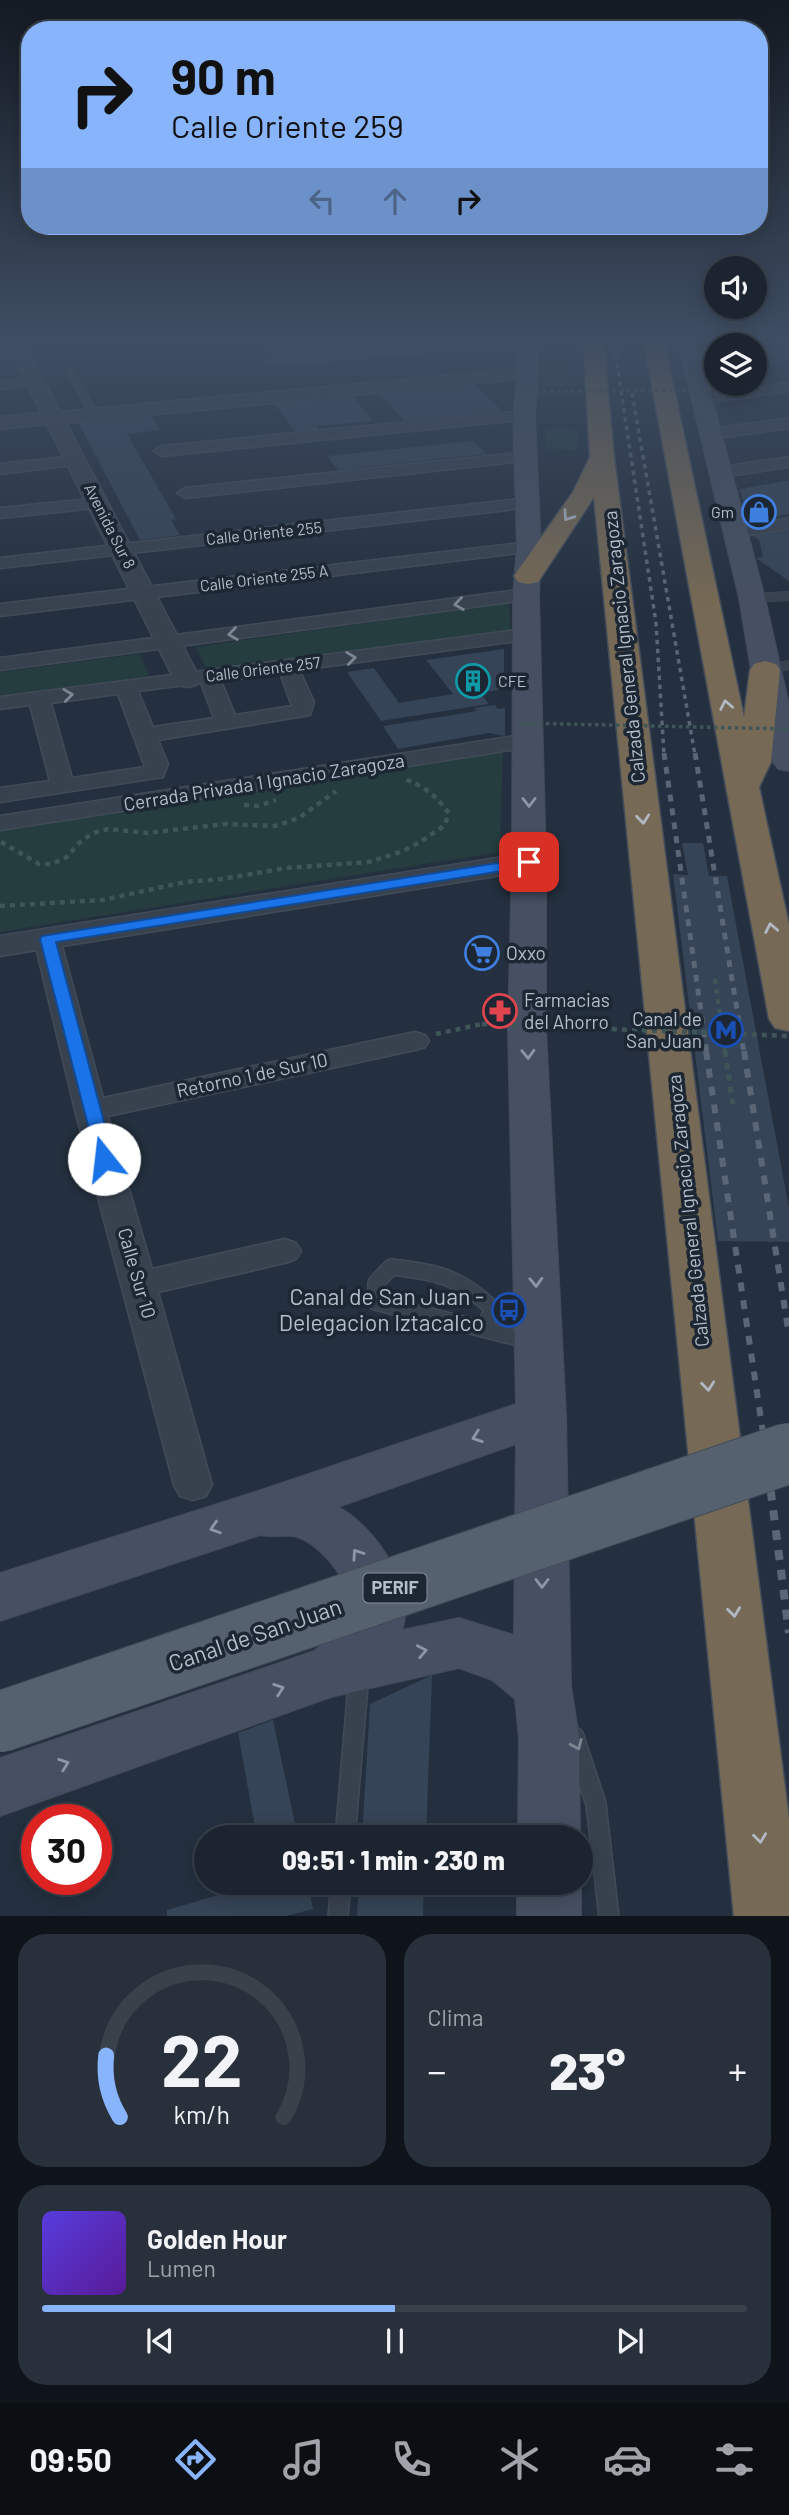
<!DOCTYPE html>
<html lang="es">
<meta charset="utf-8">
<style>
:root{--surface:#1b242f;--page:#28303b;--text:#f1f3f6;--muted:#a0a4aa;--line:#39414b;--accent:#88b4fb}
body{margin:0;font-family:Barlow,sans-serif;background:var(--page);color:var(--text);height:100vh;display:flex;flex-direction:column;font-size:26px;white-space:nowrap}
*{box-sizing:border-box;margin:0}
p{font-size:23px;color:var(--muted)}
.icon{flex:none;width:38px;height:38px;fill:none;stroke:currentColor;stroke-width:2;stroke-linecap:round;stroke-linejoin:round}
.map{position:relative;height:1916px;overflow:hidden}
.drawer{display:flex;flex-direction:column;gap:18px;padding:18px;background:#0f141a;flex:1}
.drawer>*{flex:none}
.top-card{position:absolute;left:21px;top:21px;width:747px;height:214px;border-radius:28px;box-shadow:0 4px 18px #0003,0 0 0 2px var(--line);background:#88b4fb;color:#111;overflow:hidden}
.controls{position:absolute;left:704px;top:256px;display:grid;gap:14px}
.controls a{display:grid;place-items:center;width:63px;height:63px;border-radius:50%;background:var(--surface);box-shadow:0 4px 18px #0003,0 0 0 2px var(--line);font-size:35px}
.speed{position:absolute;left:21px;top:1804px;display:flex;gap:14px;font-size:35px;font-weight:700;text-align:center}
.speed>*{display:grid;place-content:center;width:91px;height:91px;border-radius:50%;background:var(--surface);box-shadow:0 4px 18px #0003,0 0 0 2px var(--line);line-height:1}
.speed .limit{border:10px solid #d22;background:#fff;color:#111}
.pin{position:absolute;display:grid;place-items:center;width:60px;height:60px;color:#fff;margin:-30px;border-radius:14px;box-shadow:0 4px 10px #0006}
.me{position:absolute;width:77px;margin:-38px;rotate:344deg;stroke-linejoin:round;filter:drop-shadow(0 0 5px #0008)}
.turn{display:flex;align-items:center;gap:24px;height:147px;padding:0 35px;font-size:32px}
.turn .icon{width:91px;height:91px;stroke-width:2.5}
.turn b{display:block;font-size:49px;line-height:60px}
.lanes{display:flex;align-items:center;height:66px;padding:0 35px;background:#0003;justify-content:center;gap:35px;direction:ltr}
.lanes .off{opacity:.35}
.big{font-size:52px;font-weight:800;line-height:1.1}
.drawer .tile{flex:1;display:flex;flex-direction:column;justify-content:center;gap:10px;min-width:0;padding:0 24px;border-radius:28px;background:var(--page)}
.drawer .dial{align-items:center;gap:0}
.dial svg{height:182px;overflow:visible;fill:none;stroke:var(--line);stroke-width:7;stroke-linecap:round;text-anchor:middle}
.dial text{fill:var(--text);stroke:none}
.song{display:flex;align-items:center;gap:21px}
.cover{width:84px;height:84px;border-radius:10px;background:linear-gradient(135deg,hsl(250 70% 55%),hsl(270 70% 35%))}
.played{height:7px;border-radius:4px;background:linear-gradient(90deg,var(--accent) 50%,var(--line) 50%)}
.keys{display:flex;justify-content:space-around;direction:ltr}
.heat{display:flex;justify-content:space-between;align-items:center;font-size:38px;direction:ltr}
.drawer .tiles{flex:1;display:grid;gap:18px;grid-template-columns:1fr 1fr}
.tile:last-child{grid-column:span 2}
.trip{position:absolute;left:194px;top:1825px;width:399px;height:70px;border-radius:35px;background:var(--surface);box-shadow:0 4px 18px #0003,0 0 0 2px var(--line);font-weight:800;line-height:70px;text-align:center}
.tabs{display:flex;height:112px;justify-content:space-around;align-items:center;background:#0b0e13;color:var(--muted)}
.tabs .icon{width:49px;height:49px}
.tabs .on{color:var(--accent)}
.tabs b{font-size:32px;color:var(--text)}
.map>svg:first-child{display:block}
.green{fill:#263d40}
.building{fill:#354456}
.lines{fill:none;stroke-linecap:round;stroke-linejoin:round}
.service-far3-casing{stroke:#414b58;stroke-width:9}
.service-far2-casing{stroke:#414b58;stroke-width:10}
.service-far1-casing{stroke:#414b58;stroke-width:18}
.service-casing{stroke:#414b58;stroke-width:22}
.minor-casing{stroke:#414b58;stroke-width:3}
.tertiary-casing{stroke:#414b58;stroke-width:3}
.secondary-casing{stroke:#414b58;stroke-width:2}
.motorway-casing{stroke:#434d5a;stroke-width:3}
.path-far1{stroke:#3f5658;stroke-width:4.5;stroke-dasharray:5 5;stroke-linecap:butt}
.path{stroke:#3f5658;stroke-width:5;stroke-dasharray:6 6;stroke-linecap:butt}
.service-far3{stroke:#38424f;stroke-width:7}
.service-far2{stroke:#38424f;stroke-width:9}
.service-far1{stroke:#38424f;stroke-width:15}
.service{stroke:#38424f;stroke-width:19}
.minor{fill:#38424f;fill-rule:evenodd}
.tertiary{fill:#38424f;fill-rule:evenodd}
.secondary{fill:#465062;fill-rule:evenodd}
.motorway{fill:#766955;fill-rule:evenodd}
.rail-far3{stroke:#5a6676;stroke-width:3.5;stroke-dasharray:4.5 4.5;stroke-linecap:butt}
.rail-far2{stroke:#5a6676;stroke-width:5;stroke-dasharray:7 7;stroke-linecap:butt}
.rail-far1{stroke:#5a6676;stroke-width:6;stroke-dasharray:9 9;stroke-linecap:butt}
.rail{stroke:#5a6676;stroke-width:8;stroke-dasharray:10 10;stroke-linecap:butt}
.primary-bridge-casing{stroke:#414b58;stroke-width:62;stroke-linecap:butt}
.path-bridge-far2{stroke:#3f5658;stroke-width:2.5;stroke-dasharray:3.5 3.5;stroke-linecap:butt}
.path-bridge-far1{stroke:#3f5658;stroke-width:3.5;stroke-dasharray:3.5 3.5;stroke-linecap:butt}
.path-bridge{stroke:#3f5658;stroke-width:4.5;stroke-dasharray:5 5;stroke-linecap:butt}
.primary-bridge{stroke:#56616f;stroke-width:60}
.oneway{stroke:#b1b9c4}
.oneway2{stroke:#7c8693}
.oneway3{stroke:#8e97a6}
.route{fill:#1a73e8;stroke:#114b97;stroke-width:2}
.labels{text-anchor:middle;stroke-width:7;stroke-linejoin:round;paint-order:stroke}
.far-poi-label{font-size:16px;fill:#b4bdca;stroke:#1d2734;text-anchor:end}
.far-street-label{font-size:16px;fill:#b4bdca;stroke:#1d2734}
.shield{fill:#1d2734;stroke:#87909d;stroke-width:2}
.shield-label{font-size:18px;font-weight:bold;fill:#b4bdca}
.street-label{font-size:19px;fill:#b4bdca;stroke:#1d2734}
.poi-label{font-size:19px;fill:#b4bdca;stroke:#1d2734;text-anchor:start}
.near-poi-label{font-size:23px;fill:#b4bdca;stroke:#1d2734;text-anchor:end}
.near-street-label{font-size:23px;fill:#b4bdca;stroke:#1d2734}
</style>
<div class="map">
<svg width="789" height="1917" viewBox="0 0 789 1917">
<rect width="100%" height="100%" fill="#24303f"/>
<path class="green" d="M540,361h26l4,25h-29z
M546,429l31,1 1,20 -32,-1z
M509,603l2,28 -302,43 -13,-27z
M140,654l9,22 -149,20v-24z
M503,748l-3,104 -500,80v-106z"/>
<path class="building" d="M260,337h41l2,3 34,-3 130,2 -190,18z
M701,337h57l5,14 -9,2v-8h-38v14l-8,1z
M474,384l28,27 -97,10 -26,-28z
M353,397l20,24 -56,5 3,5 -24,2 -21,-29z
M151,415l10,15 -34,4 49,85 -5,1 9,15 -40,5 -62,-118z
M473,441l13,13 -148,16 -11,-14z
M786,481h3v33l-40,7 -9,-32z
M789,528v53l-33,-23 7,-1 -4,-17 -8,-6z
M504,649v40l-24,4 9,11 -108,17 -34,-49 27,-4 25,35 54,-9 -27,-34z
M495,705l3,4 7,-1v28l-16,-3 -91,16 -15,-23 94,-15 -3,-3z
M682,843h21l6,33h18l62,332v34l-71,-1 -45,-367 15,1z
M432,1675l-6,163h-64l8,-134z
M273,1720l25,118h-41l-19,-105z
M259,1883h49l5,26 -31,8h-115v-7z
M359,1883h65l-1,34h-66z"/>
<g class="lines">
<g class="service-far3-casing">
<path id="service-far3" d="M773,337l16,4
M71,372l22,42"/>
</g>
<g class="service-far2-casing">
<path id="service-far2" d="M752,598l37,-2
M766,670l23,-5"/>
</g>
<g class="service-far1-casing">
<path id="service-far1" d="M485,1329l7,-21c-34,-32 -56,-36 -101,-41l-15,16 -1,19 155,39"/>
</g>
<g class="service-casing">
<path id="service" d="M574,1737l22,67 13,113
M345,1838l14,-164
M338,1917l3,-34"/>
</g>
<g class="minor-casing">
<path id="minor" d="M488,337l45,1 -7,4 -254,23 -7,-4 7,-4z
M18,347l5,1v6l-23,3v-8z
M789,350v8l-35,5v-8z
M716,360v8l-23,4 -7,-4 2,-3z
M34,378l5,1 2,3 -2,3 -39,4v-8z
M789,383v8l-89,13 -7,-4 7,-4z
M524,411l8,5 -3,3 -367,37 -8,-5 8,-5z
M789,418v10l-77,11 -8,-5 8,-5z
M526,452l8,5 -2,3 -347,38 -8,-5 8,-5z
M76,456l8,5 -2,3 -82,10v-10z
M789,457v10l-68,10 -8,-5 8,-5z
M99,498l8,5 -2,4 -105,11v-10z
M527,498l8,5 -2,4 -533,61v-10z
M789,518v10l-55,10 -9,-5 9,-5z
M529,542l6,1 3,4 -3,4 -535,65v-12z
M526,589l7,2 2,4 -2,4 -533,71v-12z
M526,629l10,6 -3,4 -234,31 15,32 -4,13 -152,25 10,24 -5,13 -163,25v-14l50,-7 -20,-76 -30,4v-12zM280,673l12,33 -57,9 -14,-34zM201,683l13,35 -61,9 -15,-36zM118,694l27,73 -73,11 -21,-75z
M528,734l8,2 3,5 -3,5 -536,84v-14z
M47,931l9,3 4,5 43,159 312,-66 10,3 4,6 -4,6 -10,3 -307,66 44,153 133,-30 11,4 5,8 -5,8 -11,4 -127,29 54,193 -6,11 -13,4 -13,-4 -6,-11 -99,-375 -41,-171 4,-5z"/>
</g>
<g class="tertiary-casing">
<path id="tertiary" d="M3,337h17l40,75 468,-44 9,5 -9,5 -462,45 134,256 -4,6 -9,2 -9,-2 -4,-6 -127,-255 -47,5v-12l42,-4z
M529,853l11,2 4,7 -4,7 -540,87v-20z"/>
</g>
<g class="secondary-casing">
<path id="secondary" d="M517,337h19l2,36 -3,43 6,131 -2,48 7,267v168l20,385 5,271 8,52 1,100h-62l1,-100 -4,-39 -23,-19 -33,-12 -128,29 -331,119v-58l314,-107c11,-10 30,-19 36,-33 10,-26 -28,-74 -53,-81 -12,-3 -25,1 -37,-2l-260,86v-48l258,-82 258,-87 -8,-374 4,-168 1,-267 4,-48 -4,-131 5,-43zM516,1444l-2,191 -55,-17 -57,12c15,-42 -27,-104 -64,-123z
M677,337h19l69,261 24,107v66l-11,-2 -5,-7 -22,-92 -12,-72z
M517,1883h64v34h-64z"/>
</g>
<g class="motorway-casing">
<path id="motorway" d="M583,337h20l11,120 175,1362v98h-55l-140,-1420 -56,85 -10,2 -10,-2 -4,-6 59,-84 17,-35z
M643,337h20l81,380 6,-47 4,-6 11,-3 11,3 4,6 -9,92 -12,25 30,138v106l-14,-3 -6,-9z"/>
</g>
<path class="path-far1" d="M244,805l14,1 18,-6
M1,842l38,22h13l15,-7 12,-14 14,-10 15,-4 39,4 78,-9 50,2 24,-8 37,-27
M0,906l103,-6 82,-18 37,-3 64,-11 83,-6 34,-11 17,-9 24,-16 5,-12c-11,-17 -25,-28 -44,-35
M715,979l10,74
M436,1034l46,-10"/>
<path class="path" d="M725,1051l8,56"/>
<use href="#service-far3" class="service-far3"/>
<use href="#service-far2" class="service-far2"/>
<use href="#service-far1" class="service-far1"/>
<use href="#service" class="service"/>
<use href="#minor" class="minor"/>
<use href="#tertiary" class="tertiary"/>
<use href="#secondary" class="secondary"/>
<use href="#motorway" class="motorway"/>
<path class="rail-far3" d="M613,337l43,286 8,132
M632,393l63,362"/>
<path class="rail-far2" d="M664,753l43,300
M695,753l49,300"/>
<path class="rail-far1" d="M706,1051l57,382
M744,1051l45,284"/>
<path class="rail" d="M763,1431l26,202"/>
<g class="primary-bridge-casing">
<path id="primary-bridge" d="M0,1722l789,-269"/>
</g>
<path class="path-bridge-far2" d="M515,392l193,-2"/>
<path class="path-bridge-far1" d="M518,723l271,6"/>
<path class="path-bridge" d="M482,1024l307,12"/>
<use href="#primary-bridge" class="primary-bridge"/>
</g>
<defs><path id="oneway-chevron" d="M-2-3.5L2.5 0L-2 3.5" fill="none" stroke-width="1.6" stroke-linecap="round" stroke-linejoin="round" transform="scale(1.75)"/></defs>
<g class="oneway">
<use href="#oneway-chevron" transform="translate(568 516) rotate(125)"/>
<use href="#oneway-chevron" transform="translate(726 705) rotate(-101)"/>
<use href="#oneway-chevron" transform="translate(643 819) rotate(84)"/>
<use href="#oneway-chevron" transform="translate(771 928) rotate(-101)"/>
<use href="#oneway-chevron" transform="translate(708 1386) rotate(84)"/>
<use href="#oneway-chevron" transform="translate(734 1612) rotate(83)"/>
<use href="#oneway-chevron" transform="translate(760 1838) rotate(83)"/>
</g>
<g class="oneway2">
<use href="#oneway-chevron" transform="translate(459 604) rotate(172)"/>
<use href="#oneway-chevron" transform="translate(233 634) rotate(172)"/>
<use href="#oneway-chevron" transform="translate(351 658) rotate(-7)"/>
<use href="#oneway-chevron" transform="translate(68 695) rotate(-7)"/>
<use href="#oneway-chevron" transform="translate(577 1745) rotate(66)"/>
</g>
<g class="oneway3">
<use href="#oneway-chevron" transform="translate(529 802) rotate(90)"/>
<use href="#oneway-chevron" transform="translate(528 1054) rotate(88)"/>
<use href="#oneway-chevron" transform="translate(536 1282) rotate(88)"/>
<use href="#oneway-chevron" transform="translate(477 1437) rotate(161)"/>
<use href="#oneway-chevron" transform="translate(215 1528) rotate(162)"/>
<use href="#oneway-chevron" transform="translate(357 1554) rotate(-124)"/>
<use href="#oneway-chevron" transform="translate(542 1583) rotate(90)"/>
<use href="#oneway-chevron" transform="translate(422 1651) rotate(-11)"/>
<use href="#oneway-chevron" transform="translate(279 1689) rotate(-19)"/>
<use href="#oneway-chevron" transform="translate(64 1764) rotate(-19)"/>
</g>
<linearGradient id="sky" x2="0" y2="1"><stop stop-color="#141a23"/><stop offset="0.56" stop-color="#3f4e63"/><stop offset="1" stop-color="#3f4e63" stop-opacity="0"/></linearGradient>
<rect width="789" height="606" fill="url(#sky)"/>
<path class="route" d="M529,858l5,1 2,3 -2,4 -478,76 58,217 -3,5h-13l-58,-225 2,-3z"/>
<defs>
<g id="shop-ring" transform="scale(1.75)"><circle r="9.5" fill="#1d2734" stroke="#3f7fe0" stroke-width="1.5"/><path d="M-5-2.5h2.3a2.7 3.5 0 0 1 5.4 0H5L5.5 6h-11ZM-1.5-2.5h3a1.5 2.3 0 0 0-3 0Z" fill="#3f7fe0"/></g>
<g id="building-ring" transform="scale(1.75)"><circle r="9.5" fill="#1d2734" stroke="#0f9aa8" stroke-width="1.5"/><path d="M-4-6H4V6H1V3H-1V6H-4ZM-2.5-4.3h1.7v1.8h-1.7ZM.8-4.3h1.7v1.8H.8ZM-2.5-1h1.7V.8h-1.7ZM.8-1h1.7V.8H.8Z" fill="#0f9aa8"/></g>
<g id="supermarket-ring" transform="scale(1.75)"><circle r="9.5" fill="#1d2734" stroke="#3f7fe0" stroke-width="1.5"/><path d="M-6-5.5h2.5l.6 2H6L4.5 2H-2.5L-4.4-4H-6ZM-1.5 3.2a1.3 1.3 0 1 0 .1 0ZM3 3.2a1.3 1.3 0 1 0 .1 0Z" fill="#3f7fe0"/></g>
<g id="pharmacy-ring" transform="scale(1.75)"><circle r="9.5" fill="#1d2734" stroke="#e0444e" stroke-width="1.5"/><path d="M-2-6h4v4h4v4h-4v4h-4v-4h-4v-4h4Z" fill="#e0444e"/></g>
<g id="metro-ring" transform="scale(1.75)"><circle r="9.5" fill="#1d2734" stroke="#1a4fb4" stroke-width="1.5"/><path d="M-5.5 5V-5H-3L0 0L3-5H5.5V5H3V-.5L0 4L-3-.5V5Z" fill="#1a4fb4"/></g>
<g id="bus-ring" transform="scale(1.75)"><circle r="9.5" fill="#1d2734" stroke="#1a4fb4" stroke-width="1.5"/><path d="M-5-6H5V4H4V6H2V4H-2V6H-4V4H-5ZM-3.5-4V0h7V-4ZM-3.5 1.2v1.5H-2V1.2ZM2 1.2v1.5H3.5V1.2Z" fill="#1a4fb4"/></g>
</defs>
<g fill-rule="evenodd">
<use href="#shop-ring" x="759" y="512"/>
<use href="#building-ring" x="473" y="681"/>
<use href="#supermarket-ring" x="482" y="953"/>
<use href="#pharmacy-ring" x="500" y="1011"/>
<use href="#metro-ring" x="726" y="1030"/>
<use href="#bus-ring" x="509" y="1310"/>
</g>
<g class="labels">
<g class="far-poi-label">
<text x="734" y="518">Gm</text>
<text x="498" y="687" text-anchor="start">CFE</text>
</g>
<g class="far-street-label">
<text transform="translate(110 526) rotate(63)" y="6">Avenida Sur 8</text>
<text transform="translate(264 533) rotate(-6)" y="6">Calle Oriente 255</text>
<text transform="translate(264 578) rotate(-7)" y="6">Calle Oriente 255 A</text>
<text transform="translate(263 669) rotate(-7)" y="6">Calle Oriente 257</text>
</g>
<rect class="shield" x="363.5" y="1573.5" width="63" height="29" rx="5"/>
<g class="shield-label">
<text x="395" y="1594">PERIF</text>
</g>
<g class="street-label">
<text transform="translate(624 647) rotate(-96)" y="7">Calzada General Ignacio Zaragoza</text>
<text transform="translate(264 782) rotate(-9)" y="7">Cerrada Privada 1 Ignacio Zaragoza</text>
<text transform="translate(252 1075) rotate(-12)" y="7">Retorno 1 de Sur 10</text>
<text transform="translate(688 1211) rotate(-96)" y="7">Calzada General Ignacio Zaragoza</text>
<text transform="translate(137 1273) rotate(74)" y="7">Calle Sur 10</text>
</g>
<g class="poi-label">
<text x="506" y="960">Oxxo</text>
<text x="524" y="1007">Farmacias<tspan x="524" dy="22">del Ahorro</tspan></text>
<text x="702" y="1026" text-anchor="end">Canal de<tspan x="702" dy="22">San Juan</tspan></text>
</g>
<g class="near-poi-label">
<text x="484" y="1305">Canal de San Juan -<tspan x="484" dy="26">Delegacion Iztacalco</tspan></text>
</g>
<g class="near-street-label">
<text transform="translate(255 1635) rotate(-19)" y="8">Canal de San Juan</text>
</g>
</g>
</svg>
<div class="controls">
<a><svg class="icon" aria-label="sound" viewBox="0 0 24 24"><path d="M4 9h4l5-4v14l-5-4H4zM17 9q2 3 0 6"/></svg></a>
<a><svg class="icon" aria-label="layers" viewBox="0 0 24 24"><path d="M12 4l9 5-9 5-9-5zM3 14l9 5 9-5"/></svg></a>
</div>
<div class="speed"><div class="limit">30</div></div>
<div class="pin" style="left:529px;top:862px;background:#d93025"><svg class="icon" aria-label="arrive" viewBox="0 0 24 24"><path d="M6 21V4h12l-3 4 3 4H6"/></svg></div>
<svg class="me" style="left:104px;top:1159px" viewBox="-20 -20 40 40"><circle r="19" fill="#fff"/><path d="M0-13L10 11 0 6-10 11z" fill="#1a73e8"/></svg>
<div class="trip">09:51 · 1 min · 230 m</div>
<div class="top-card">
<div class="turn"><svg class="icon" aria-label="right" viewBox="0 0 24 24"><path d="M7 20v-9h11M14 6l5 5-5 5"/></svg><div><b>90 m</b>Calle Oriente 259</div></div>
<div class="lanes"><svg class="icon off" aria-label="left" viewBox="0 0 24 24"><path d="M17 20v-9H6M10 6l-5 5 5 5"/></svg><svg class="icon off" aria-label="ahead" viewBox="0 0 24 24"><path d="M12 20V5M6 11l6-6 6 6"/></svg><svg class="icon" aria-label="right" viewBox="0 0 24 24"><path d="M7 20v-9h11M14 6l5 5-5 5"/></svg></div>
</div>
</div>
<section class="drawer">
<div class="tiles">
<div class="tile dial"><svg viewBox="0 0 100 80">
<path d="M14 69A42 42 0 1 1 86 69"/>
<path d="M14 69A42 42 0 0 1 8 42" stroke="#88b4fb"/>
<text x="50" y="56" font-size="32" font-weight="700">22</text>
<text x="50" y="72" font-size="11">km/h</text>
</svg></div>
<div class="tile"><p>Clima</p>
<div class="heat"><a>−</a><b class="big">23°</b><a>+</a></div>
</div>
<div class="tile">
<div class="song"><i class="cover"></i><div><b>Golden Hour</b><p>Lumen</p></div></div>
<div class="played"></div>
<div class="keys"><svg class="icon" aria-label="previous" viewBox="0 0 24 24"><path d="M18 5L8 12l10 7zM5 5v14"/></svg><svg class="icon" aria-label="pause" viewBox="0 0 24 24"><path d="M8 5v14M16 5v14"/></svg><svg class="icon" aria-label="next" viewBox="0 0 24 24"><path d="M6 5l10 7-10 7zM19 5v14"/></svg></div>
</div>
</div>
</section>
<nav class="tabs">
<b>09:50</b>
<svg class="icon on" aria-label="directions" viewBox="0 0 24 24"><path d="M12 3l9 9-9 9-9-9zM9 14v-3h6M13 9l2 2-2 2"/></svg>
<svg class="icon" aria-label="music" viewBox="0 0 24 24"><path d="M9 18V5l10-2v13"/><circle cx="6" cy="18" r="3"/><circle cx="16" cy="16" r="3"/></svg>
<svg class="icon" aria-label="phone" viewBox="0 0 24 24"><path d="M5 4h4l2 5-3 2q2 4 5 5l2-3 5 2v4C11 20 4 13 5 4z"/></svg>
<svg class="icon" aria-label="climate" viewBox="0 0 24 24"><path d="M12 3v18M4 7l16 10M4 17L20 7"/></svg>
<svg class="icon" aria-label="car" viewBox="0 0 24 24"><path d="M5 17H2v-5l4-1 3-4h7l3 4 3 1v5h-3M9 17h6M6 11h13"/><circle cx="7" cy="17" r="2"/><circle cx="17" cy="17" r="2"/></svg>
<svg class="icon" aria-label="filters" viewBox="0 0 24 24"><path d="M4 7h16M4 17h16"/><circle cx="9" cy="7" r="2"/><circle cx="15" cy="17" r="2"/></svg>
</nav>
